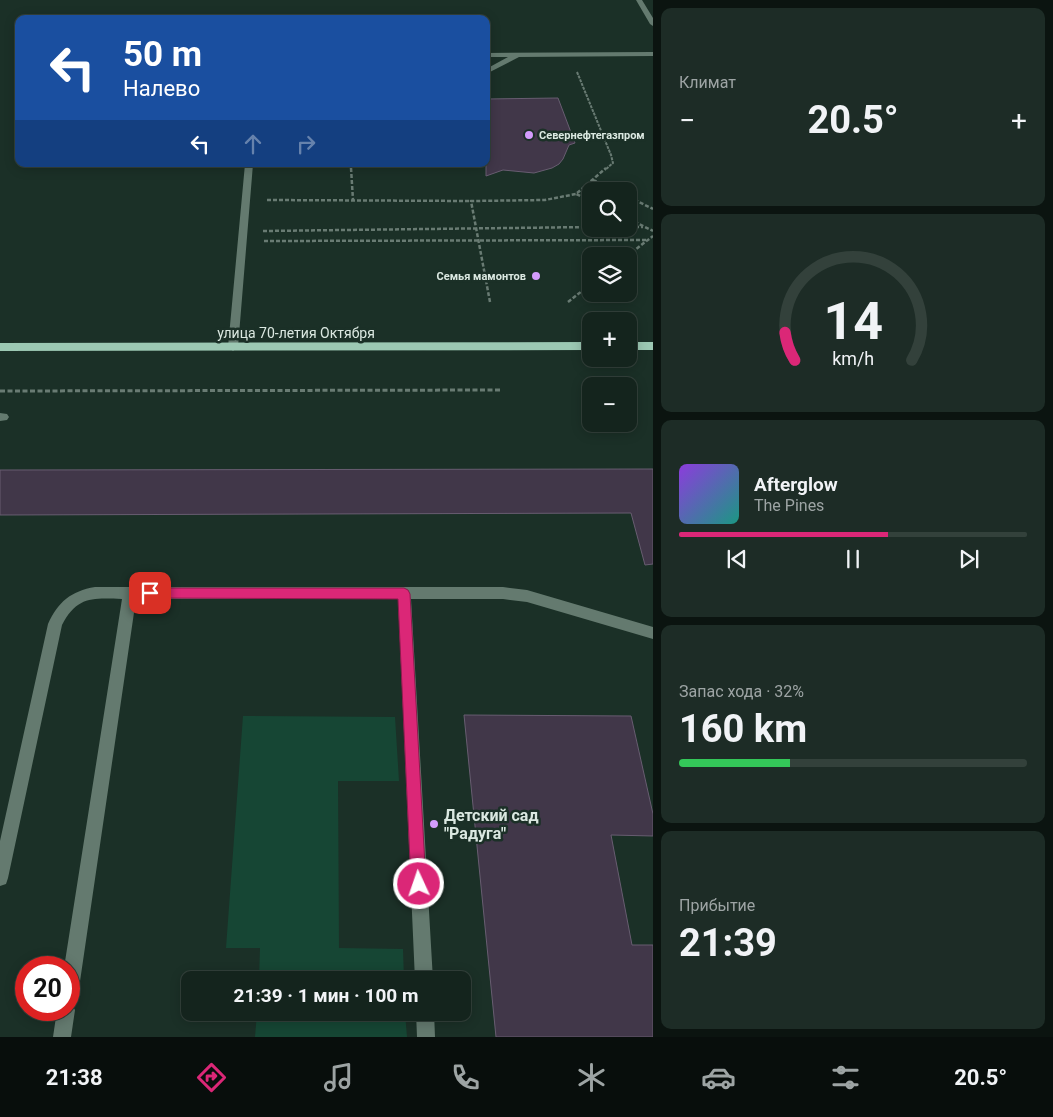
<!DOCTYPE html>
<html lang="ru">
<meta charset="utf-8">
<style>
:root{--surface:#14241d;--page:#1d2c26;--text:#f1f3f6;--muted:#9da4a4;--line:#33413b;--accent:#db2777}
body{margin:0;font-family:Roboto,sans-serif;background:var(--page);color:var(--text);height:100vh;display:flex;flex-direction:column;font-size:19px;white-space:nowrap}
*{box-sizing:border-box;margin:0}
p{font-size:16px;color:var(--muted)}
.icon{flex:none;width:28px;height:28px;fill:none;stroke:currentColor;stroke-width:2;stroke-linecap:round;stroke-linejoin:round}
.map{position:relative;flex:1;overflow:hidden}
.drawer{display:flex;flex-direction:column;gap:8px;padding:8px;background:#0b1410;width:400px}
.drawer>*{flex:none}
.guide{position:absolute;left:15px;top:15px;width:475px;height:152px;border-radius:10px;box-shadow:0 2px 12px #0003,0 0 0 1px var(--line);background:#1a4fa0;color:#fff;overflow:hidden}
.buttons{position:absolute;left:582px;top:182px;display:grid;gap:10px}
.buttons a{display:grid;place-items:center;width:55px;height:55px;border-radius:10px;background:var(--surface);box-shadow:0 2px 12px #0003,0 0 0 1px var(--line);font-size:25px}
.speed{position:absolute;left:15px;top:956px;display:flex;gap:10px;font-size:25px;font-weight:700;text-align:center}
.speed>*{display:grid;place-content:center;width:65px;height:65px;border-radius:50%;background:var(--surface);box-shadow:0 2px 12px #0003,0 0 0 1px var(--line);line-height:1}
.speed .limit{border:8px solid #d22;background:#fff;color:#111}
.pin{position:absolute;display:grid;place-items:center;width:42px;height:42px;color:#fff;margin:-21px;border-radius:10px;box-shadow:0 2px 8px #0006}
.me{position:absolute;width:55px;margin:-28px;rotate:357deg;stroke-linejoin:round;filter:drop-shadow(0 0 4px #0008)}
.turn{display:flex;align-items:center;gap:18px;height:105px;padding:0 25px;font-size:22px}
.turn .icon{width:65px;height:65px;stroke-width:2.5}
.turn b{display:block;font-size:35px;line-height:42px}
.lanes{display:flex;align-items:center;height:48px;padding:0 25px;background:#0003;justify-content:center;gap:25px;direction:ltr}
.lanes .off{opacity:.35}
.big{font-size:38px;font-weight:700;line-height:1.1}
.drawer .card{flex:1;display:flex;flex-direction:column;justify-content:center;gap:8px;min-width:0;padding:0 18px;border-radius:10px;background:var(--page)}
.drawer .dial{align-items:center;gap:0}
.dial svg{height:130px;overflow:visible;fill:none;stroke:var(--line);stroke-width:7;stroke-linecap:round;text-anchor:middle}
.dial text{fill:var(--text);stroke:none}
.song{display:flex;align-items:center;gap:15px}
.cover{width:60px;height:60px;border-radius:8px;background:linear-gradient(135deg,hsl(270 70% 55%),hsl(170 70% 35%))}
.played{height:5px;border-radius:2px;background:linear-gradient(90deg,var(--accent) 60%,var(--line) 60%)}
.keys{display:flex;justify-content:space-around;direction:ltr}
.heat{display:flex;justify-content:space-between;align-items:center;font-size:28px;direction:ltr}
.charge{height:8px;border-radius:4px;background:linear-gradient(90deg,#34c759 32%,var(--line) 0)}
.trip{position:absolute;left:181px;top:971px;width:290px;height:50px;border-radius:10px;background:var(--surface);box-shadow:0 2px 12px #0003,0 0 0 1px var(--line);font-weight:700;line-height:50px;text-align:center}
.tab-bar{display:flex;height:80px;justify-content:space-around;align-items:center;background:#080e0c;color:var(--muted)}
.tab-bar .icon{width:35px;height:35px}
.tab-bar .current{color:var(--accent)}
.tab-bar b{font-size:22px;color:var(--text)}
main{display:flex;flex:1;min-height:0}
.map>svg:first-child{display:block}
.green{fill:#164634}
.building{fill:#413749;stroke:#685d71}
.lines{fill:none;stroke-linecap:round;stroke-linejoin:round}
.path-far2{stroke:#697b73;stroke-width:2;stroke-dasharray:3 1;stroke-linecap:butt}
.path-far1{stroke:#697b73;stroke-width:2.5;stroke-dasharray:4 2;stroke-linecap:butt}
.path{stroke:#697b73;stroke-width:3;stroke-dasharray:5 2.5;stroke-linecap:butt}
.minor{fill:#647a6f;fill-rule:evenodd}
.major{fill:#9cc8b3;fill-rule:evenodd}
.route{fill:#db2777;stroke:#8e194d}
.poi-dot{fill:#d39cfc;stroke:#1b3027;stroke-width:2}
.labels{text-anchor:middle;stroke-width:5;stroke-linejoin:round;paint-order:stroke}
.far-poi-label{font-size:11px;font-weight:bold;fill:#dbe8e1;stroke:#1b3027;text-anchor:start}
.street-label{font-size:14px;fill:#dbe8e1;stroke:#1b3027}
.near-poi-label{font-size:16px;font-weight:bold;fill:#dbe8e1;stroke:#1b3027;text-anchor:start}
</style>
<main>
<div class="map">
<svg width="653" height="1037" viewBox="0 0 653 1037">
<rect width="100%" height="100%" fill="#1b3027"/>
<path class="green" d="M243,716l152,1 4,64h-61l1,167 64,1 1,31h-145l1,-32h-34z
M257,1013h148l2,24h-152z"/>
<path class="building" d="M558,98l17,45 -6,2 -6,14 -4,5 -7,4 -18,5 -31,-3 -17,6v-77z
M653,469v95l-8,1 -14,-52 -631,2v-45z
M464,715l167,1 22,98v22l-42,-1 21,110h21v92h-157z"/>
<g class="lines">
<path class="path-far2" d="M577,72l34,83 2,8 -8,7
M351,164v6"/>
<path class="path-far1" d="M351,168l2,32
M593,180l23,11
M629,197l24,12
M267,200l204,1
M591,201l-15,-7 30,-26
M629,219l24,12
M629,227h14
M263,231l328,-4
M264,241l384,-1
M627,256l26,-20
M490,302l-19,-101 74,-1 31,-6
M568,302l23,-18"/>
<path class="path" d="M0,391l500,-1"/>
<path class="minor" d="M636,0h6l11,18v8l-3,-2z
M653,52v4l-134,1 -33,17v-5l22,-12h-22v-4z
M245,164h8l-15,183 -5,4 -5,-4z
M0,413l7,1 2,3 -2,3 -7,1z
M95,587h408l24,3 126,37v12l-126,-37 -24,-3h-92l22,381h-18l-17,-381h-262l-58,396 -3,6 -4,2 4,7 -4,27h-18l4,-27h12v-42h-5l58,-369c-29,-1 -45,-3 -60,26l-54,253 -2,6 -6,2v-45l48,-217c10,-22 23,-33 47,-37z
M416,1012h18l1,25h-18z"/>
<path class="major" d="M591,342v8l-591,1v-8z
M629,342h24v8h-24z"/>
</g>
<path class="route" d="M150,588h254l4,2 2,4 16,290 -2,5 -5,2 -6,-2 -2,-5 -13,-285 -248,-1 -5,-1 -1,-4 1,-4z"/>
<g class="poi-dot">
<circle cx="529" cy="135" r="5"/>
<circle cx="536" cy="276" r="5"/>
<circle cx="434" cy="824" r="5"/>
</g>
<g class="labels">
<g class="far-poi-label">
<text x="539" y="139">Севернефтегазпром</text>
<text x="526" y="280" text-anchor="end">Семья мамонтов</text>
</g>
<g class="street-label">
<text x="296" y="338">улица 70-летия Октября</text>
</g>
<g class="near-poi-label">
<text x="444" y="821">Детский сад<tspan x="444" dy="18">"Радуга"</tspan></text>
</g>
</g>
</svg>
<div class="buttons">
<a><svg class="icon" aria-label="search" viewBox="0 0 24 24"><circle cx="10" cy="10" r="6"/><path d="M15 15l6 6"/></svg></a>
<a><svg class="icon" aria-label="layers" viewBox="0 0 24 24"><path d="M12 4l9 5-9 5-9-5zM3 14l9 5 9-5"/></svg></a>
<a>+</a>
<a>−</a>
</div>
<div class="speed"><div class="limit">20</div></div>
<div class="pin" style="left:150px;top:593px;background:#d93025"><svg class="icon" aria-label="arrive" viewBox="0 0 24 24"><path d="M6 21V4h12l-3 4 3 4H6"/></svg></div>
<svg class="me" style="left:419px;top:884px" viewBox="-20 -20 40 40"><circle r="17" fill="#db2777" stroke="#fff" stroke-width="3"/><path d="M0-11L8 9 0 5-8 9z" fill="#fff"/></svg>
<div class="trip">21:39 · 1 мин · 100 m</div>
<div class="guide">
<div class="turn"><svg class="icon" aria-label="left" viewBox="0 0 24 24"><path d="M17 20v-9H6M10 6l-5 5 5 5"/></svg><div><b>50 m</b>Налево</div></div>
<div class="lanes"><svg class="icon" aria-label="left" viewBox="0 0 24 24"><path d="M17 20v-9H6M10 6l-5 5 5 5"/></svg><svg class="icon off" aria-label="ahead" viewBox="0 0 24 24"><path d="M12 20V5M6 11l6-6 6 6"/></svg><svg class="icon off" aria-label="right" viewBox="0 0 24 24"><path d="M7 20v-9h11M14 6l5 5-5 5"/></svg></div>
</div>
</div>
<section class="drawer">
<div class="card"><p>Климат</p>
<div class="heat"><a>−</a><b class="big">20.5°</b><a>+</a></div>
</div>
<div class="card dial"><svg viewBox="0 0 100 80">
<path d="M14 69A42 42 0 1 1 86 69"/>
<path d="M14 69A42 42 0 0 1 8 52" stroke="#db2777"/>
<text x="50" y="56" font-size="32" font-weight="700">14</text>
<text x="50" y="72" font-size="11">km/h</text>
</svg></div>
<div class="card">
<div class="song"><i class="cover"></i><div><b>Afterglow</b><p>The Pines</p></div></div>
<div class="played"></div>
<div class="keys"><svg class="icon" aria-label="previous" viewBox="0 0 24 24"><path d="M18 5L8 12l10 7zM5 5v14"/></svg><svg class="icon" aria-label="pause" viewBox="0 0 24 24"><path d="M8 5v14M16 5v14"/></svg><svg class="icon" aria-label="next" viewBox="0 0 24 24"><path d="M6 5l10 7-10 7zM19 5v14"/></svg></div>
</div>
<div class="card"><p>Запас хода · 32%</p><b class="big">160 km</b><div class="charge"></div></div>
<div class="card"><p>Прибытие</p><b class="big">21:39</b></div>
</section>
</main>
<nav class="tab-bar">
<b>21:38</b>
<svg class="icon current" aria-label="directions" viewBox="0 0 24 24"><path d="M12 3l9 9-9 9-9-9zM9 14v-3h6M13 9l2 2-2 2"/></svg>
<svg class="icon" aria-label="music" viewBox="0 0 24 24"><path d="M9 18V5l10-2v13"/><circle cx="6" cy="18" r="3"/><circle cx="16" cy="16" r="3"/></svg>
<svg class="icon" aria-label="phone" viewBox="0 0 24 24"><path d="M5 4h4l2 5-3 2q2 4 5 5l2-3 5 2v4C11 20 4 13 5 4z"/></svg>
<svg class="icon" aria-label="climate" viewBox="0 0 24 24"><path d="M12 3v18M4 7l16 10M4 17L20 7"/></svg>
<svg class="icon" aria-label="car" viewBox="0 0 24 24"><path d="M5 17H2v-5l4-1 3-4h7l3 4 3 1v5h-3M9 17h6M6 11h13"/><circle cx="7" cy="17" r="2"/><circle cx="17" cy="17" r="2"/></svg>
<svg class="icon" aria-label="filters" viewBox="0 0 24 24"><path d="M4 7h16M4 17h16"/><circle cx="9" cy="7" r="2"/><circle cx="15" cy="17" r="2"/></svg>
<b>20.5°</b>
</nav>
